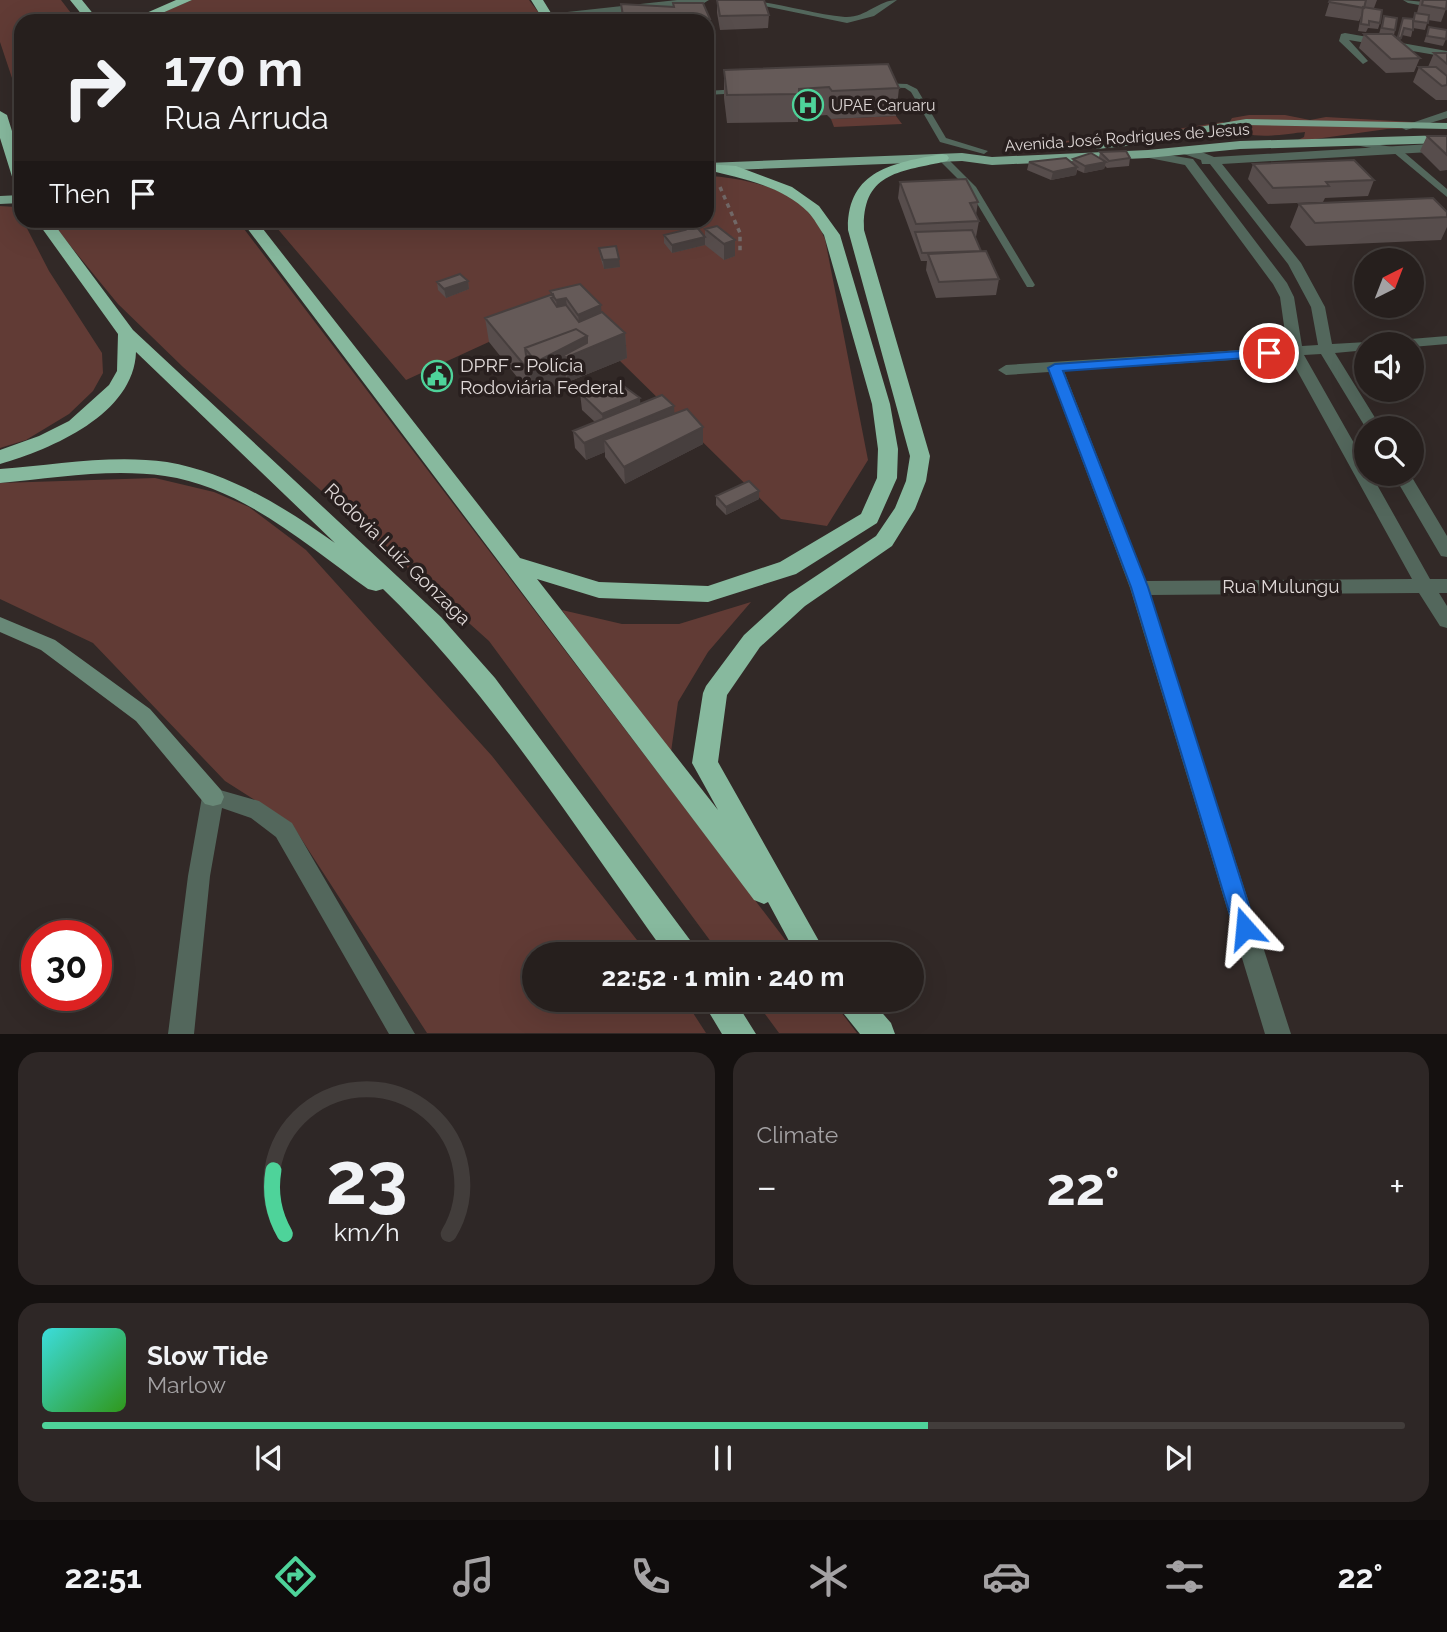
<!DOCTYPE html>
<meta charset="utf-8">
<style>
:root{--surface:#261f1d;--page:#2e2726;--text:#f1f3f6;--muted:#a4a2a4;--line:#423d3b;--accent:#4ed39a}
body{margin:0;font-family:Raleway,sans-serif;background:var(--page);color:var(--text);height:100vh;display:flex;flex-direction:column;font-size:26px;white-space:nowrap}
*{box-sizing:border-box;margin:0}
p{font-size:23px;color:var(--muted)}
.icon{flex:none;width:38px;height:38px;fill:none;stroke:currentColor;stroke-width:2;stroke-linecap:round;stroke-linejoin:round}
.map{position:relative;height:1034px;overflow:hidden}
.panel{display:flex;flex-direction:column;gap:18px;padding:18px;background:#151110;flex:1}
.panel>*{flex:none}
.banner{position:absolute;left:14px;top:14px;width:700px;height:214px;border-radius:21px;box-shadow:0 7px 28px #0002,0 0 0 2px var(--line);background:#261f1d;color:var(--text);overflow:hidden}
.needle{width:46px;rotate:42deg}
.controls{position:absolute;left:1354px;top:248px;display:grid;gap:14px}
.controls a{display:grid;place-items:center;width:70px;height:70px;border-radius:50%;background:var(--surface);box-shadow:0 7px 28px #0002,0 0 0 2px var(--line);font-size:35px}
.speed{position:absolute;left:21px;top:920px;display:flex;gap:14px;font-size:35px;font-weight:700;text-align:center}
.speed>*{display:grid;place-content:center;width:91px;height:91px;border-radius:50%;background:var(--surface);box-shadow:0 7px 28px #0002,0 0 0 2px var(--line);line-height:1}
.speed .limit{border:10px solid #d22;background:#fff;color:#111}
.pin{position:absolute;display:grid;place-items:center;width:60px;height:60px;color:#fff;margin:-30px;border:4px solid #fff;border-radius:50%;box-shadow:0 2px 7px #0007}
.me{position:absolute;width:77px;margin:-38px;rotate:342deg;stroke-linejoin:round;filter:drop-shadow(0 0 5px #0008)}
.turn{display:flex;align-items:center;gap:24px;height:147px;padding:0 35px;font-size:32px}
.turn .icon{width:91px;height:91px;stroke-width:2.5}
.turn b{display:block;font-size:49px;line-height:60px}
.then{display:flex;align-items:center;height:66px;padding:0 35px;background:#0003;gap:14px;font-size:26px}
.big{font-size:52px;font-weight:700;line-height:1.1}
.panel .card{flex:1;display:flex;flex-direction:column;justify-content:center;gap:10px;min-width:0;padding:0 24px;border-radius:21px;background:var(--page)}
.panel .dial{align-items:center;gap:0}
.dial svg{height:182px;overflow:visible;fill:none;stroke:var(--line);stroke-width:7;stroke-linecap:round;text-anchor:middle}
.dial text{fill:var(--text);stroke:none}
.song{display:flex;align-items:center;gap:21px}
.cover{width:84px;height:84px;border-radius:10px;background:linear-gradient(135deg,hsl(180 70% 55%),hsl(110 70% 35%))}
.played{height:7px;border-radius:4px;background:linear-gradient(90deg,var(--accent) 65%,var(--line) 65%)}
.keys{display:flex;justify-content:space-around;direction:ltr}
.heat{display:flex;justify-content:space-between;align-items:center;font-size:38px;direction:ltr}
.panel .tiles{flex:1;display:grid;gap:18px;grid-template-columns:1fr 1fr}
.card:last-child{grid-column:span 2}
.trip{position:absolute;left:522px;top:942px;width:402px;height:70px;border-radius:35px;background:var(--surface);box-shadow:0 7px 28px #0002,0 0 0 2px var(--line);font-weight:700;line-height:70px;text-align:center}
.dock{display:flex;height:112px;justify-content:space-around;align-items:center;background:#0f0c0c;color:var(--muted)}
.dock .icon{width:49px;height:49px}
.dock .active{color:var(--accent)}
.dock b{font-size:32px;color:var(--text)}
.map>svg:first-child{display:block}
.green{fill:#613b35}
.lines{fill:none;stroke-linecap:round;stroke-linejoin:round}
.path{stroke:#726968;stroke-width:3.5;stroke-dasharray:4.5 4.5;stroke-linecap:butt}
.lane{fill:#53675c;fill-rule:evenodd}
.street{fill:#53675c;fill-rule:evenodd}
.secondary{fill:#688877;fill-rule:evenodd}
.primary{fill:#78a28c;fill-rule:evenodd}
.highway{fill:#87b99e;fill-rule:evenodd}
.wall{fill:#574d4c}
.shaded-wall{fill:#473f3e}
.building{fill:#655a58;stroke:#473f3e;stroke-width:2}
.route{fill:#1a73e8;stroke:#114b97;stroke-width:2}
.labels{text-anchor:middle;stroke-width:7;stroke-linejoin:round;paint-order:stroke}
.far-poi-label{font-size:16px;fill:#dfd8d7;stroke:#281f1e;text-anchor:start}
.far-street-label{font-size:16px;fill:#dfd8d7;stroke:#281f1e}
.poi-label{font-size:19px;fill:#dfd8d7;stroke:#281f1e;text-anchor:start}
.street-label{font-size:19px;fill:#dfd8d7;stroke:#281f1e}
</style>
<div class="map">
<svg width="1447" height="1034" viewBox="0 0 1447 1034">
<rect width="100%" height="100%" fill="#322927"/>
<path class="green" d="M0,0h61l16,21h-56v114l-6,-48 -15,-45z
M192,0h337l16,21h-402z
M1249,115h36l25,5 16,-3 121,7v3l-60,2 -93,13 10,-5 1,-5c-22,2 -60,11 -76,-9l3,-5z
M896,116l6,8 -68,3 -3,-8z
M1223,122l4,7 15,6 -154,8h-43l118,-12z
M707,176c32,1 84,12 106,38 5,7 8,17 12,25l43,221 -41,66 -46,-7 -216,-212 -159,73 -135,-159 436,-1z
M0,206l16,1 33,64 53,82 1,20 -10,18 -24,23 -43,26 -26,8z
M50,221h188l558,733h-76l-231,-313 -306,-274 -65,-63z
M155,478l59,14 35,15 57,43 186,206 156,198h-114v45h150l22,34h-279l-136,-210 -66,-42 -132,-138 -93,-44v-116z
M751,602l-43,50 -30,50 -8,57 -108,-149 60,14h57z
M754,999h77l26,34h-78z"/>
<g class="lines">
<path class="path" d="M720,187l20,46v20"/>
<path class="lane" d="M879,83l28,1 10,5 29,49 42,13 -4,3 -44,-12 -29,-50 -6,-4 -26,-1z
M738,89l4,2 -1,2 -34,2v-4z
M1355,141l44,7 48,41v8l-54,-45 -38,-7z
M939,156h6l31,31 59,98 -2,2h-6l-58,-97 -30,-30z"/>
<path class="street" d="M677,0h32l-5,3 -155,17 -5,-3 5,-3z
M735,0c38,0 73,14 110,17 21,1 33,-17 52,-17l-23,16 -27,7z
M1403,0l44,4v6l-39,-7z
M1345,33l102,18v6l-98,-17 19,21 -5,3 -24,-23 2,-7z
M1447,111v7l-41,12 -6,-3z
M1447,143v8l-225,13 79,99 24,44 7,37 35,-2 7,3h-7v5l-32,3 47,76 -15,1 -46,-76 -17,1 63,111v8h4l59,105h17v14h-8l8,13v22l-7,-2 -21,-33 -269,2 141,439h-26l-135,-446 -81,-216 -43,3 -8,-5 8,-5 281,-18 -7,-50 -7,-13 -88,-119 -41,-8v-6l49,8 94,124 7,14 8,49 16,-1 -7,-38 -23,-43 -78,-100h-8l-1,-4 -20,-7v-6h8l25,10zM1289,356l123,223 -266,2 -82,-210z
M1447,336v8l-35,3v-2h-33l7,-4z
M1393,474h17l37,62v21l-6,-1z
M213,788l46,13 33,22 123,211h-26l-113,-197 -25,-19 -29,-10 -12,68 -16,158h-26l20,-158 14,-79 3,-7z"/>
<path class="secondary" d="M0,617l55,23 95,69 71,81 3,7 -3,7 -8,2 -8,-2 -69,-83 -95,-71 -41,-18z"/>
<path class="primary" d="M1246,119l201,4v6l-201,-4 -100,19 -49,5 -6,-4 6,-4 49,-5z
M1447,135v8l-207,6 -92,9 -156,7 -30,-4 -255,10v-8l255,-10 30,4 156,-7 92,-9z
M21,195v8l-21,1v-8z"/>
<path class="highway" d="M70,0h12l17,21h-12z
M176,0h16l-48,21h-16z
M531,0h12l13,21h-12z
M0,111l7,4 14,45v27l-7,-4 -14,-45z
M942,154l5,1 2,3 -2,3c-46,11 -85,10 -83,69l66,226 -4,25 -11,28 -23,37 -87,60 -45,41 -33,48 -9,67 106,188 -1,4h-27l-28,-52 -4,2 -10,-4 -513,-680h15l264,338 79,24 109,4 72,-24 81,-48 16,-36 1,-29 -6,-45 -48,-169c-5,-7 -10,-17 -16,-23 -26,-26 -67,-34 -101,-42v-6l29,2 56,21 27,19 21,29 50,169 8,45 -1,29 -20,45 -81,51 -88,28 -109,-4 -62,-19 181,231 -26,-47 11,-70 3,-7 38,-51 45,-41 87,-58 19,-28 11,-27 4,-25 -62,-226c-1,-60 45,-67 94,-76z
M36,220h15l82,110 308,287 54,61 198,266 4,10h-31c-89,-123 -174,-260 -283,-365l-7,2 -8,-2c-61,-44 -126,-102 -203,-113 -54,-8 -111,2 -165,7v-14c54,-4 112,-15 167,-7 63,11 117,45 168,81l-199,-191c-2,62 -84,97 -136,112v-14l39,-14 30,-15 40,-36 8,-14 1,-37z
M701,999h33l22,35h-34z
M836,999h34l21,24 4,11h-35l-20,-25z"/>
</g>
<path class="wall" d="M717,0l52,15 -1,13 -48,2 -3,-17z
M1330,0h47l-3,8 6,15 -2,6 -10,-1 -2,4 -8,-1 3,-15 -2,5 -34,-5z
M1420,0h27l-1,9 -5,13 -13,-2 -3,10 -12,-2 -2,9 -9,-2 -2,6 20,17 -6,14 -28,1 -27,-25 5,-14h15l5,-18 11,14 -1,5 3,3 6,-20 10,1 2,-6h2z
M673,3l37,16v20h-1l2,9v21h-4v-48h-85l-1,-17 52,3z
M1429,27l17,12 -3,7 -19,-4z
M1434,53h13v47h-11l-23,-18 6,-15h9z
M724,70l175,18 -3,28 -65,3 -4,-4 -29,2v5l-71,1 -3,-25z
M1427,136h20v34l-7,1 -20,-20z
M1100,152l30,6 -1,8 -22,2 -2,-2 -1,3 -20,4 -7,-3 -1,5 -25,5 -24,-10 2,-8 43,1 1,-4 26,-2z
M1253,164l121,16 -6,16 -43,2 -2,4 -55,2 -20,-25z
M900,182l78,20 -2,13 3,6 -3,16h-1l6,14 18,28 -3,16 -60,3 -10,-28 1,-9h-6l-23,-63z
M1299,204l148,8v15l-6,13 -135,6 -16,-19z
M683,228l22,9v-8l30,11v16l-11,4 -19,-15 -33,8 -8,-10v-8l19,-5z
M599,248l21,19 -16,2 -4,-13z
M468,281l1,8 -23,9 -8,-8 -1,-8z
M550,291l51,14v7l24,21 2,25 -59,24 -2,-2 -33,17 -44,-55 -4,-24 66,-23z
M580,393l60,11 34,10 29,13v17l-78,40 -20,-27v-5l-19,8 -11,-12 -2,-17 22,-9 -13,-12z
M716,496l43,3 -33,16 -10,-10z"/>
<path class="shaded-wall" d="M1106,162l-2,7 -20,4 1,-7z
M1077,167l-1,8 -25,5 2,-8z
M693,220h14v3l-14,2z
M705,237v8l-33,8v-8z
M735,240v16l-11,4v-16z
M619,259l1,8 -16,2 -1,-9z
M468,281l1,8 -23,9 -2,-9z
M581,291l20,14 2,31 22,-3 2,25 -59,24 -4,-27 2,25 -26,14 -4,-32 45,-23 -3,-24 -12,-17 3,31 -9,2 -4,-31z
M537,369l3,25 -7,3 -3,-25z
M640,398l1,17 -37,16 -2,-17z
M674,406l1,17 -71,17 1,12 -19,8 -2,-17z
M703,427v17l-78,40 -1,-17z
M759,491v8l-33,16v-8z"/>
<path class="building" d="M717,0h47l5,15 -49,1z
M1330,0h36l-2,8 -35,-6z
M1423,0h24l-1,9 -24,-4z
M673,3h30l7,16 -86,2 -3,-17 53,3z
M1363,7l19,3 -2,13 -11,-2v4l-8,-1z
M1415,13l14,2 -1,8 -15,-2v9l-9,-2 -3,10 -3,-1 5,-19 11,1z
M1384,16l13,2 -2,12 -13,-2z
M1429,27l18,3 -1,9 -19,-3z
M707,32l4,16h-4z
M1364,34h28l28,24 -29,1z
M1434,53h13v11z
M888,64l11,24 -67,3 -3,-4 -30,2v5l-72,1 -3,-25z
M1419,67h17l11,9v9l-5,1z
M1427,136h20v19z
M1126,151l4,7 -21,3 -9,-9z
M1091,153l15,9 -21,4 -12,-7z
M1066,158l11,9 -24,5 -24,-10z
M1354,160l20,20 -48,2 3,4 -56,2 -20,-24z
M966,179l12,23 -8,1 9,18 -63,3 -16,-42z
M1433,198l14,14v5l-132,6 -16,-19z
M695,225l10,12 -33,8 -8,-10 21,-5 -2,-2z
M717,226l18,14 -11,4 -19,-15z
M972,230l9,21 -59,2 -7,-21z
M616,246l3,13 -16,1 -4,-12z
M986,251l13,28 -60,3 -11,-28z
M460,274l8,7 -24,8 -7,-7z
M580,284l21,21 -23,10 -12,-17 -10,2 -6,-9z
M553,294l1,3 -3,1 6,9 9,-2 13,17 23,-10 23,21 -60,25 -1,-3 23,-12v-7l-11,-7 -51,19 1,7 11,14 -7,3 -45,-54z
M576,329l11,7 -51,26 -11,-14z
M618,382l22,16 -38,16 -22,-21z
M662,395l12,11 -90,37 -11,-12z
M687,409l16,18 -79,40 -20,-27z
M749,481l10,10 -33,16 -10,-11z"/>
<path class="route" d="M1269,349l5,1v6l-211,15 85,216 108,341 -4,7 -7,3 -8,-3 -3,-7 -103,-341 -83,-219 7,-4z"/>
<defs>
<g id="hospital-ring" transform="scale(1.575)"><circle r="9.5" fill="#281f1e" stroke="#4ed39a" stroke-width="1.5"/><path d="M-5-5h3v3.5h4V-5h3V5h-3V1.5h-4V5h-3Z" fill="#4ed39a"/></g>
<g id="civic-ring" transform="scale(1.575)"><circle r="9.5" fill="#281f1e" stroke="#4ed39a" stroke-width="1.5"/><path d="M-.6-6.5H3V-4.5H.6V-3L4-1V1h2V6H-6V1h2V-1L-.6-3ZM-1.2 2.5V6h2.4V2.5Z" fill="#4ed39a"/></g>
</defs>
<g fill-rule="evenodd">
<use href="#hospital-ring" x="808" y="105"/>
<use href="#civic-ring" x="437" y="376"/>
</g>
<g class="labels">
<g class="far-poi-label">
<text x="831" y="111">UPAE Caruaru</text>
</g>
<g class="far-street-label">
<text transform="translate(1127 137) rotate(-4)" y="6">Avenida José Rodrigues de Jesus</text>
</g>
<g class="poi-label">
<text x="460" y="372">DPRF - Polícia<tspan x="460" dy="22">Rodoviária Federal</tspan></text>
</g>
<g class="street-label">
<text transform="translate(398 554) rotate(44)" y="7">Rodovia Luiz Gonzaga</text>
<text x="1281" y="593">Rua Mulungu</text>
</g>
</g>
</svg>
<div class="controls">
<a><svg class="needle" viewBox="-14 -14 28 28"><path d="M0-13l5 13h-10z" fill="#e53935"/><path d="M0 13l5-13h-10z" fill="#a4a2a4"/></svg></a>
<a><svg class="icon" aria-label="sound" viewBox="0 0 24 24"><path d="M4 9h4l5-4v14l-5-4H4zM17 9q2 3 0 6"/></svg></a>
<a><svg class="icon" aria-label="search" viewBox="0 0 24 24"><circle cx="10" cy="10" r="6"/><path d="M15 15l6 6"/></svg></a>
</div>
<div class="speed"><div class="limit">30</div></div>
<div class="pin" style="left:1269px;top:353px;background:#d93025"><svg class="icon" aria-label="arrive" viewBox="0 0 24 24"><path d="M6 21V4h12l-3 4 3 4H6"/></svg></div>
<svg class="me" style="left:1245px;top:928px" viewBox="-20 -20 40 40"><path d="M0-17L14 15 0 8-14 15z" fill="#1a73e8" stroke="#fff" stroke-width="4"/></svg>
<div class="trip">22:52 · 1 min · 240 m</div>
<div class="banner">
<div class="turn"><svg class="icon" aria-label="right" viewBox="0 0 24 24"><path d="M7 20v-9h11M14 6l5 5-5 5"/></svg><div><b>170 m</b>Rua Arruda</div></div>
<div class="then">Then<svg class="icon" aria-label="arrive" viewBox="0 0 24 24"><path d="M6 21V4h12l-3 4 3 4H6"/></svg></div>
</div>
</div>
<section class="panel">
<div class="tiles">
<div class="card dial"><svg viewBox="0 0 100 80">
<path d="M14 69A42 42 0 1 1 86 69"/>
<path d="M14 69A42 42 0 0 1 9 41" stroke="#4ed39a"/>
<text x="50" y="56" font-size="32" font-weight="700">23</text>
<text x="50" y="72" font-size="11">km/h</text>
</svg></div>
<div class="card"><p>Climate</p>
<div class="heat"><a>−</a><b class="big">22°</b><a>+</a></div>
</div>
<div class="card">
<div class="song"><i class="cover"></i><div><b>Slow Tide</b><p>Marlow</p></div></div>
<div class="played"></div>
<div class="keys"><svg class="icon" aria-label="previous" viewBox="0 0 24 24"><path d="M18 5L8 12l10 7zM5 5v14"/></svg><svg class="icon" aria-label="pause" viewBox="0 0 24 24"><path d="M8 5v14M16 5v14"/></svg><svg class="icon" aria-label="next" viewBox="0 0 24 24"><path d="M6 5l10 7-10 7zM19 5v14"/></svg></div>
</div>
</div>
</section>
<nav class="dock">
<b>22:51</b>
<svg class="icon active" aria-label="directions" viewBox="0 0 24 24"><path d="M12 3l9 9-9 9-9-9zM9 14v-3h6M13 9l2 2-2 2"/></svg>
<svg class="icon" aria-label="music" viewBox="0 0 24 24"><path d="M9 18V5l10-2v13"/><circle cx="6" cy="18" r="3"/><circle cx="16" cy="16" r="3"/></svg>
<svg class="icon" aria-label="phone" viewBox="0 0 24 24"><path d="M5 4h4l2 5-3 2q2 4 5 5l2-3 5 2v4C11 20 4 13 5 4z"/></svg>
<svg class="icon" aria-label="climate" viewBox="0 0 24 24"><path d="M12 3v18M4 7l16 10M4 17L20 7"/></svg>
<svg class="icon" aria-label="car" viewBox="0 0 24 24"><path d="M5 17H2v-5l4-1 3-4h7l3 4 3 1v5h-3M9 17h6M6 11h13"/><circle cx="7" cy="17" r="2"/><circle cx="17" cy="17" r="2"/></svg>
<svg class="icon" aria-label="filters" viewBox="0 0 24 24"><path d="M4 7h16M4 17h16"/><circle cx="9" cy="7" r="2"/><circle cx="15" cy="17" r="2"/></svg>
<b>22°</b>
</nav>
